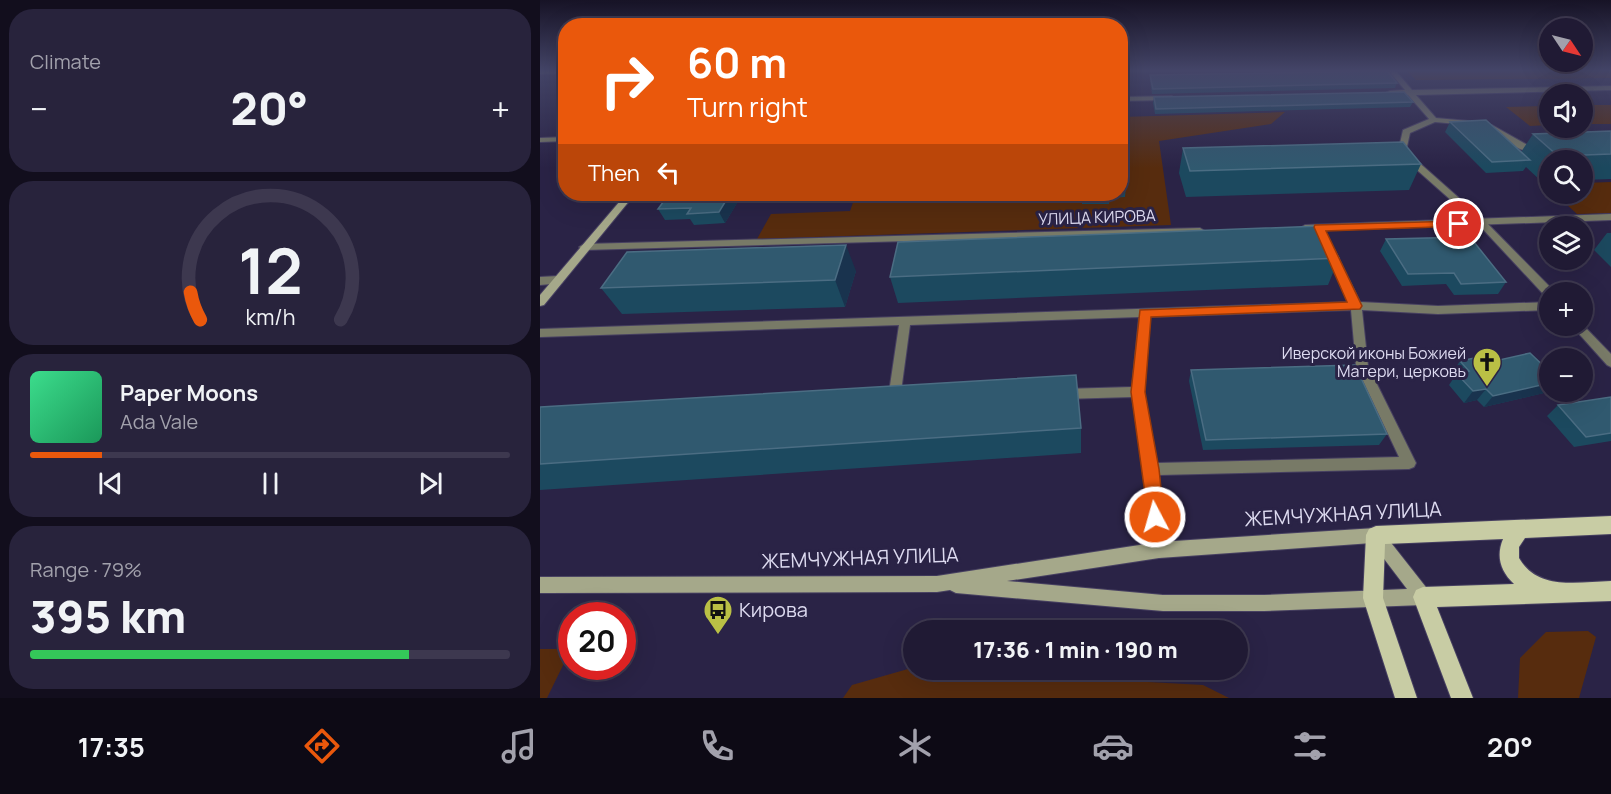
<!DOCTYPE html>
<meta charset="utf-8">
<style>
:root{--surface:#201a34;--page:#28233c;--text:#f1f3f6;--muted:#a2a1ac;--line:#3d384f;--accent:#ea580c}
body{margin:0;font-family:Manrope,sans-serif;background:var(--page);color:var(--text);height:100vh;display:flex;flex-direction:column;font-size:22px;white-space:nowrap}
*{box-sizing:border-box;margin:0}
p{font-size:20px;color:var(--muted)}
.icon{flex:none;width:33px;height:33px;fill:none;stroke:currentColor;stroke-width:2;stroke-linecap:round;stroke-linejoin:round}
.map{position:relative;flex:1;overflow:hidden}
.panel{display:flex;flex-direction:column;gap:9px;padding:9px;background:#120e1d;width:540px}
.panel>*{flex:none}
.top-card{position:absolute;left:18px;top:18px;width:570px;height:183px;border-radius:24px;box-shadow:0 6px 24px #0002,0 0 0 2px var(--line);background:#ea580c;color:#fff;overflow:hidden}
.needle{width:39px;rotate:125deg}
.fabs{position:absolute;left:999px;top:18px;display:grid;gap:12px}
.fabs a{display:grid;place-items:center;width:54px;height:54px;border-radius:50%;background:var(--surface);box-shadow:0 6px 24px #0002,0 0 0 2px var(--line);font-size:30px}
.speed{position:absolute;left:18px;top:602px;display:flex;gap:12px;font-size:30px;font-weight:700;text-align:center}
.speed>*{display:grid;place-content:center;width:78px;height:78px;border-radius:50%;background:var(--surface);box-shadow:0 6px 24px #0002,0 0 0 2px var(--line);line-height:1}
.speed .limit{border:9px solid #d22;background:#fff;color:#111}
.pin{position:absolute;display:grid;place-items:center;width:51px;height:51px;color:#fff;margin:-26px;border:3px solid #fff;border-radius:50%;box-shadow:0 2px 6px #0007}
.me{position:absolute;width:66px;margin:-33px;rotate:354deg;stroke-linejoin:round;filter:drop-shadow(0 0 4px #0008)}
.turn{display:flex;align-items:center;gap:21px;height:126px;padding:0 30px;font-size:27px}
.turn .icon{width:78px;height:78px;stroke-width:2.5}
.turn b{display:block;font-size:42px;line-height:51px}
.then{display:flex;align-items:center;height:57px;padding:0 30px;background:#0003;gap:12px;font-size:22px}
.big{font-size:45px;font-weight:800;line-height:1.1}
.panel .tile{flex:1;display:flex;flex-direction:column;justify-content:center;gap:9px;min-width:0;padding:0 21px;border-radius:24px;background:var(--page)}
.panel .dial{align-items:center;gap:0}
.dial svg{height:156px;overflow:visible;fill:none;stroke:var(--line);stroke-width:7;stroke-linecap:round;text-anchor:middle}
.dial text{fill:var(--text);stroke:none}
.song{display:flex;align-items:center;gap:18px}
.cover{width:72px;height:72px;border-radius:9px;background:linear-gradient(135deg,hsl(150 70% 55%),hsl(150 70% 35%))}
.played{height:6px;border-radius:3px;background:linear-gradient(90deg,var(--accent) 15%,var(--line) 15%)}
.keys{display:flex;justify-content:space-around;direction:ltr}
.heat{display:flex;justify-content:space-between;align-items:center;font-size:33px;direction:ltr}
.charge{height:9px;border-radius:4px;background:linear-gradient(90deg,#34c759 79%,var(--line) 0)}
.trip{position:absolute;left:363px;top:620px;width:345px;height:60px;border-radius:30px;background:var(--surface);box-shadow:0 6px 24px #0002,0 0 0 2px var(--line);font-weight:800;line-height:60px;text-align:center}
.tab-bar{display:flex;height:96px;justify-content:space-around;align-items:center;background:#0d0a15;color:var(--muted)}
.tab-bar .icon{width:42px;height:42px}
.tab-bar .on{color:var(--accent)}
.tab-bar b{font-size:27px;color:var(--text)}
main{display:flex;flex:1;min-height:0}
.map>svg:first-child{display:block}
.green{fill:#572c0e}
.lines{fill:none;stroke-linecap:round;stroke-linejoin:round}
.lane-casing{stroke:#474061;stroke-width:2}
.street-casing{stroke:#474061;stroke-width:2}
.secondary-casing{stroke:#474061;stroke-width:2}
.primary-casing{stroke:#474061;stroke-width:2}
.lane{fill:#787a67;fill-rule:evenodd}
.street{fill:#787a67;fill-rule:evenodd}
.secondary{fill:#a5a88a;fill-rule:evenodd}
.primary{fill:#c8cca4;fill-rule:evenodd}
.wall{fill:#1c495f}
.shaded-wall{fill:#19334e}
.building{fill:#30596f;stroke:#4b6d83;stroke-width:1.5}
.route{fill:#ea580c;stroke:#983908;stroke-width:1.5}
.labels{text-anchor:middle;stroke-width:6;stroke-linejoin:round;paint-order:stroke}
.street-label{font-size:16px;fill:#dddaf0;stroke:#2a2346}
.poi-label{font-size:16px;fill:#dddaf0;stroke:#2a2346;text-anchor:end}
.near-street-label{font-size:20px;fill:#dddaf0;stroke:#2a2346}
.near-poi-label{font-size:20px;fill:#dddaf0;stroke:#2a2346;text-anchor:start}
</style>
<main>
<section class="panel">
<div class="tile"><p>Climate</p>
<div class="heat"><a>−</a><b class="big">20°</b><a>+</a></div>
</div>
<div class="tile dial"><svg viewBox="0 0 100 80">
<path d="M14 69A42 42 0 1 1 86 69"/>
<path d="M14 69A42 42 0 0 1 9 55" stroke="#ea580c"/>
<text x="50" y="56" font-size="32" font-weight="700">12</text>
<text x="50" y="72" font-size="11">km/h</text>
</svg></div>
<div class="tile">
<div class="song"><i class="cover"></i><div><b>Paper Moons</b><p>Ada Vale</p></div></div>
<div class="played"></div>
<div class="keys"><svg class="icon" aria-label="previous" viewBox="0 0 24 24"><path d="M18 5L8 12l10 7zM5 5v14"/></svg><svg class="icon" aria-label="pause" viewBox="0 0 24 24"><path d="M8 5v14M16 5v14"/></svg><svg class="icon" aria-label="next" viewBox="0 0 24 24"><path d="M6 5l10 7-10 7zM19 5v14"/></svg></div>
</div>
<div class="tile"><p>Range · 79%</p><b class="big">395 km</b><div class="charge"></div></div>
</section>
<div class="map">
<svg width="1071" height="698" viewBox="0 0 1071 698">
<rect width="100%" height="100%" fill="#2a2346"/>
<path class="green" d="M1071,70v8l-195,2 -10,-10z
M1043,105h28v19h-28z
M1009,106v19l-19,1 -24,-19z
M745,112l-14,12 -112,17 12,84 -414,14 14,-25 79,-3 6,-17h264l1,-77z
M1071,182v31l-34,1 -22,-20h27l1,-11z
M1048,631l8,6 -17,61h-61l2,-40 26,-26z
M0,649h31l-24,49h-7z
M368,669l295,16 26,13h-386l9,-13z"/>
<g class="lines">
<g class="lane-casing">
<path id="lane" d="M0,70h26v3l-26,1z
M848,70h7l17,20 199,-4v4l-195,5 20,23 33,3 4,2 -4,2 -34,-3 -25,11 -4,18 79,70 69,70 -4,1v6l-4,-1 -67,-72 -80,-71 -1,-2 5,-22 26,-11 -21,-24h-21l-1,-2 4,-2 15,-1z
M632,96l1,2 -4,2 -49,1v-4z
M946,125h6l39,22 10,-1 4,3c-18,11 -43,-11 -59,-20z
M26,137v4l-26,1v-4z
M789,246l5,3 26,53 78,4 112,-4v8l-112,4 -76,-4 6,56 48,97 -2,4 -5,2 -250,6 8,75 -2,5 -6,3 -6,-3 -2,-5 -7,-81 -12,-72 -69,2 -5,-1 -1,-4 1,-4 5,-1 69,-2 7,-70 -229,8 -10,74 -1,4 -5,1 -5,-1 -1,-4 11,-74 -359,12v-8l809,-27 -25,-53zM811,310l5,56 43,91 -242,6 -13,-71 6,-75z
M1042,324l29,30v13l-4,-2 -35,-39h10z"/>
</g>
<g class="street-casing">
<path id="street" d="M1071,214v6l-306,11 -5,-3 5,-3z
M660,228l5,3 -2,2 -619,17 -5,-3 5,-3z
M18,276l4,1 1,3 -1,3 -22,2v-8z"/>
</g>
<g class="secondary-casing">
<path id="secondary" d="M86,194h9l-91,111 -4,1v-11z
M836,528l5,2 48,61 2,6 -2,6 -6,2 -159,6h-101l-207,-18 -6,-3 -13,2 -397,1v-16l397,-1 222,-34zM832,543l35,46 -143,6h-101l-156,-14 152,-23z"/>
</g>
<g class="primary-casing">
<path id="primary" d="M1071,516v18l-86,4 -6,9v11c19,33 60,24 92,23v20l-174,6 36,91h-22l-38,-101 3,-7 7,-3 91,-3c-14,-13 -18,-28 -11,-45l-118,5 -2,54 34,100h-22l-32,-100 3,-63 3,-6 7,-3z"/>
</g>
<use href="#lane" class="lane"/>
<use href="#street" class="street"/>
<use href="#secondary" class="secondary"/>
<use href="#primary" class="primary"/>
</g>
<path class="wall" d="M610,75l247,8 -2,5 -243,6 -2,-14z
M614,97l259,5 -3,5 -255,7 -2,-11z
M910,122l71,30 12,-18 78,-3v48l-29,1v-20h-32v21l-8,1 -16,-15 -3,4 -37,2 -41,-41z
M643,148l238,16 -12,26 -223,7 -7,-24z
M580,158l6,28 -1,11 -16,1v6h-27v-6h-14v-4h52z
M129,194h158l-3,6 -87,3 -12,20 -31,2 -4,-6 -25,1 -7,-11z
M1067,233h4v34l-17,-17z
M846,239l120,43 -8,12 -44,1 -8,-11 -44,2 -22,-35z
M799,258l-11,27 -430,18 -8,-26z
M316,271l-11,36 -223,7 -21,-26z
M920,361h35l53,31 -64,15 -7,-7 -13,3 -15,-18 6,-9 -3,-3z
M651,370l196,64 -8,11 -176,5 -14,-69z
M1071,397v44l-37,6 -27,-31 11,-11z
M0,407l541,21v25l-541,37z"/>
<path class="shaded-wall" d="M190,194h2l5,9 -12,20 -6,-11z
M282,194h5l-3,6z
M306,245l10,26 -11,36 -10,-27z
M1010,383v7l-2,2 -64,15 9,-11z
M946,389l-9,11 -13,3 9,-12z"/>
<path class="building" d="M847,71l10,12 -244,6 -3,-14z
M864,92l9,10 -257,7 -2,-12z
M946,120l44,40 -38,2 -42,-40z
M1071,131v23l-53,2 -25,-22z
M863,142l18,22 -231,7 -7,-23z
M580,158h2l4,28h-6z
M129,194h61l-11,18 -32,2 4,-6 -33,1z
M780,226l19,32 -449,19 8,-35z
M930,237l36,45 -45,2 -7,-11 -46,1 -22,-35z
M306,245l-11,35 -234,8 26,-36z
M990,353l20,19v11l-57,13 -7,-7 -13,2 -16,-17 12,-3 -9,-10 29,-6 6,6z
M815,365l32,69 -181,6 -15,-70z
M536,375l5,53 -541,36v-57z
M1071,397v36l-25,4 -28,-32z"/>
<linearGradient id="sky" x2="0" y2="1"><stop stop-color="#171326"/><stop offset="0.42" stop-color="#444568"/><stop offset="1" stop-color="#444568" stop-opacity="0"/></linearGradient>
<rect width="1071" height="168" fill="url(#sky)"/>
<path class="route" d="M919,221l4,1v4l-137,5 36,75 -2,3 -209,8 -6,75 14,77 5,48 -3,6 -6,2 -6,-2 -18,-131 9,-82 207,-8 -33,-75 1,-2z"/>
<defs>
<g id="church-pin" transform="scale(1.5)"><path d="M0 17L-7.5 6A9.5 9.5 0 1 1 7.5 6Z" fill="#bac045" stroke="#2a2346"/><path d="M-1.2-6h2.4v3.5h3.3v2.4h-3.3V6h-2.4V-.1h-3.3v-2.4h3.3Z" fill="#111"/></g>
<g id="bus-pin" transform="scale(1.5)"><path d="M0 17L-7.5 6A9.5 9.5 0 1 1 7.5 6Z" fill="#bac045" stroke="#2a2346"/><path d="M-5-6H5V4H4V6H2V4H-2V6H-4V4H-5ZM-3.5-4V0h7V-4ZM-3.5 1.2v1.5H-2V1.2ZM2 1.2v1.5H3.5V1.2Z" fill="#111"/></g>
</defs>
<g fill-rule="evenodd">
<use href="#church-pin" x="947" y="362"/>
<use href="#bus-pin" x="178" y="610"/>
</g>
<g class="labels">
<g class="street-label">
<text transform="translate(557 217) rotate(-2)" y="6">УЛИЦА КИРОВА</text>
</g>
<g class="poi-label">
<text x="926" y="359">Иверской иконы Божией<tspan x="926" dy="18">Матери, церковь</tspan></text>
</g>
<g class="near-street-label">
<text transform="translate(803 514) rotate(-3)" y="7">ЖЕМЧУЖНАЯ УЛИЦА</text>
<text transform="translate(320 558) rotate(-2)" y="7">ЖЕМЧУЖНАЯ УЛИЦА</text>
</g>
<g class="near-poi-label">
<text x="199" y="617">Кирова</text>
</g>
</g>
</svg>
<div class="fabs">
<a><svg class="needle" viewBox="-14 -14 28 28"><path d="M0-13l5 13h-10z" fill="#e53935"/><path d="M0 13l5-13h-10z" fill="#a2a1ac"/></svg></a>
<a><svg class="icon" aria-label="sound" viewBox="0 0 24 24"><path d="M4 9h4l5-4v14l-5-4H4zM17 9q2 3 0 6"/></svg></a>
<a><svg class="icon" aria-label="search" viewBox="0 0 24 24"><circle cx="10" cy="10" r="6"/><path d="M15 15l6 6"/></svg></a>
<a><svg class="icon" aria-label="layers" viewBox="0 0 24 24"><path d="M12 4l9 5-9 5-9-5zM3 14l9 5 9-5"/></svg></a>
<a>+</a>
<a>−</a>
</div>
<div class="speed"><div class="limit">20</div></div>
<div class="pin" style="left:919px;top:224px;background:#d93025"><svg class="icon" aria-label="arrive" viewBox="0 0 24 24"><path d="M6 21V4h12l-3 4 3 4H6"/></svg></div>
<svg class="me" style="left:615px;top:517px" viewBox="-20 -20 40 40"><circle r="17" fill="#ea580c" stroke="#fff" stroke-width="3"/><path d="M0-11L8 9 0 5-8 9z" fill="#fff"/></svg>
<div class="trip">17:36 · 1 min · 190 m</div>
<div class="top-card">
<div class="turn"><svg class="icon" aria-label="right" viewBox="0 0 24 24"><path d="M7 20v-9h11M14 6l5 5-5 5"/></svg><div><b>60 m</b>Turn right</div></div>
<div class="then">Then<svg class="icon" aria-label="left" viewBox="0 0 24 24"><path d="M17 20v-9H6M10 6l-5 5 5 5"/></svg></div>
</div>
</div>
</main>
<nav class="tab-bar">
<b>17:35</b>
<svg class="icon on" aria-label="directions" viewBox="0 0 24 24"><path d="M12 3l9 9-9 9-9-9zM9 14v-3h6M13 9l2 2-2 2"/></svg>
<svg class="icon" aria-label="music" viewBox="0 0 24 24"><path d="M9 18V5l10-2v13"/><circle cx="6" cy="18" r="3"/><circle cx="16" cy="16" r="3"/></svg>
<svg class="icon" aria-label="phone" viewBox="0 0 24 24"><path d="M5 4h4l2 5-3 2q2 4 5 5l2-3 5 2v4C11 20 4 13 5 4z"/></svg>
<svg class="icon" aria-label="climate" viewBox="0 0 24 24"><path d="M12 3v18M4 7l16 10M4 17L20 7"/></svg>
<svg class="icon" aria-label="car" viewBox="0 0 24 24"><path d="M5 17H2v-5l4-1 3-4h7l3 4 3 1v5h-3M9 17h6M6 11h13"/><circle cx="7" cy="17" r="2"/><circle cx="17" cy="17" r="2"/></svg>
<svg class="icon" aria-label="filters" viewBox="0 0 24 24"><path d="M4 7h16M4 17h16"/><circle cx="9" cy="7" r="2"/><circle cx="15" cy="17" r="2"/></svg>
<b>20°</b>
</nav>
